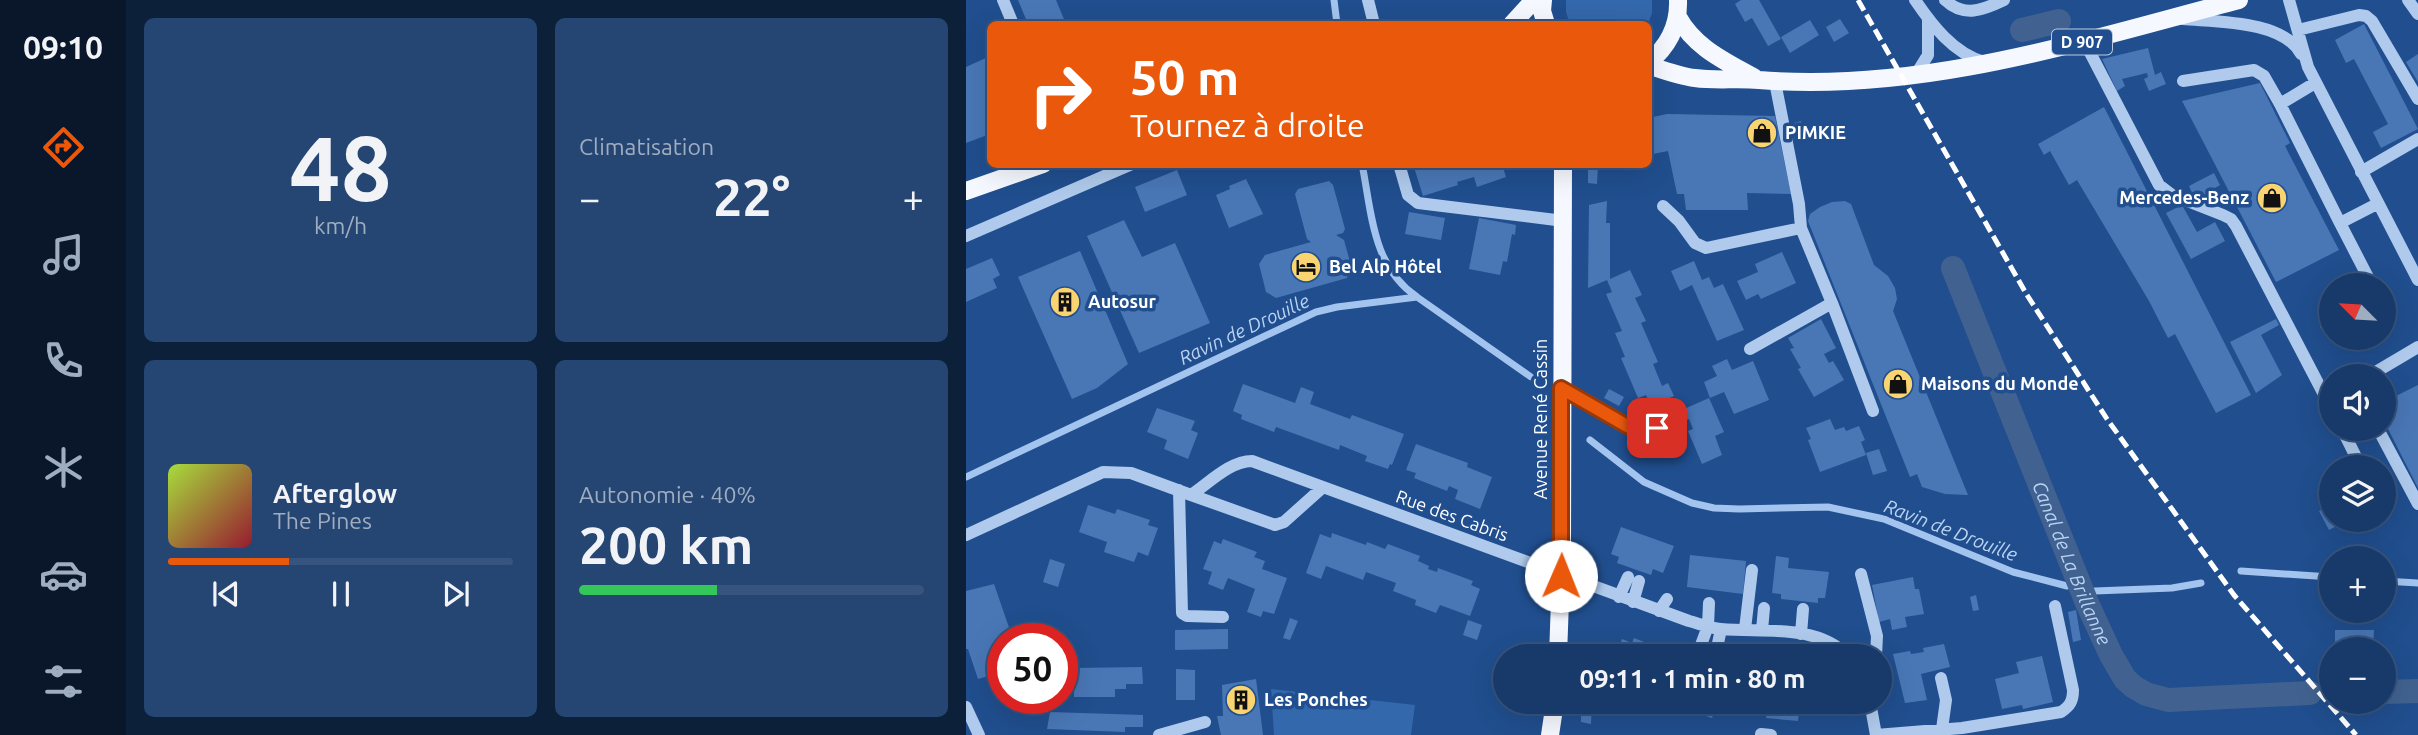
<!DOCTYPE html>
<html lang="fr">
<meta charset="utf-8">
<style>
:root{--surface:#183a6a;--page:#254572;--text:#f1f3f6;--muted:#9fadc1;--line:#36547e;--accent:#ea580c}
body{margin:0;font-family:Ubuntu,sans-serif;background:var(--page);color:var(--text);height:100vh;display:flex;flex-direction:column;font-size:26px;white-space:nowrap}
*{box-sizing:border-box;margin:0}
p{font-size:23px;color:var(--muted)}
.icon{flex:none;width:38px;height:38px;fill:none;stroke:currentColor;stroke-width:2;stroke-linecap:round;stroke-linejoin:round}
.map{position:relative;flex:1;overflow:hidden}
.details{display:flex;flex-direction:column;gap:18px;padding:18px;background:#0d203a;width:840px}
.details>*{flex:none}
.top-card{position:absolute;left:21px;top:21px;width:665px;height:147px;border-radius:10px;box-shadow:0 7px 28px #0002,0 0 0 2px var(--line);background:#ea580c;color:#fff;overflow:hidden}
.needle{width:46px;rotate:294deg}
.controls{position:absolute;left:1353px;top:273px;display:grid;gap:14px}
.controls a{display:grid;place-items:center;width:77px;height:77px;border-radius:50%;background:var(--surface);box-shadow:0 7px 28px #0002,0 0 0 2px var(--line);font-size:35px}
.speed{position:absolute;left:21px;top:623px;display:flex;gap:14px;font-size:35px;font-weight:700;text-align:center}
.speed>*{display:grid;place-content:center;width:91px;height:91px;border-radius:50%;background:var(--surface);box-shadow:0 7px 28px #0002,0 0 0 2px var(--line);line-height:1}
.speed .limit{border:10px solid #d22;background:#fff;color:#111}
.pin{position:absolute;display:grid;place-items:center;width:60px;height:60px;color:#fff;margin:-30px;border-radius:14px;box-shadow:0 4px 10px #0006}
.me{position:absolute;width:77px;margin:-38px;rotate:1deg;stroke-linejoin:round;filter:drop-shadow(0 0 5px #0008)}
.turn{display:flex;align-items:center;gap:24px;height:147px;padding:0 28px;font-size:32px}
.turn .icon{width:91px;height:91px;stroke-width:2.5}
.turn b{display:block;font-size:49px;line-height:60px}
.big{font-size:52px;font-weight:700;line-height:1.1}
.details .widget{flex:1;display:flex;flex-direction:column;justify-content:center;gap:10px;min-width:0;padding:0 24px;border-radius:10px;background:var(--page)}
.details .dial{align-items:center;gap:0}
.dial b{font-size:91px;line-height:1}
.song{display:flex;align-items:center;gap:21px}
.cover{width:84px;height:84px;border-radius:10px;background:linear-gradient(135deg,hsl(80 70% 55%),hsl(350 70% 35%))}
.played{height:7px;border-radius:4px;background:linear-gradient(90deg,var(--accent) 35%,var(--line) 35%)}
.keys{display:flex;justify-content:space-around;direction:ltr}
.heat{display:flex;justify-content:space-between;align-items:center;font-size:38px;direction:ltr}
.charge{height:10px;border-radius:5px;background:linear-gradient(90deg,#34c759 40%,var(--line) 0)}
.details .tiles{flex:1;display:grid;gap:18px;grid-template-columns:repeat(2,1fr)}
.trip{position:absolute;left:527px;top:644px;width:399px;height:70px;border-radius:35px;background:var(--surface);box-shadow:0 7px 28px #0002,0 0 0 2px var(--line);font-weight:700;line-height:70px;text-align:center}
main{display:flex;flex:1;min-height:0}
.tabs{display:flex;flex-direction:column;width:126px;justify-content:space-around;align-items:center;background:#0a172a;color:var(--muted)}
.tabs .icon{width:49px;height:49px}
.tabs .selected{color:var(--accent)}
.tabs b{font-size:32px;color:var(--text)}
.map>svg:first-child{display:block}
.green{fill:#3468ac}
.lines{fill:none;stroke-linecap:round;stroke-linejoin:round}
.stream{stroke:#a3c4ee;stroke-width:7}
.canal{stroke:#416290;stroke-width:24}
.building{fill:#4977b6}
.minor{stroke:#afcaec;stroke-width:12}
.major{stroke:#f5f8ff;stroke-width:18}
.rail{stroke:#fff;stroke-width:5;stroke-dasharray:12 5;stroke-linecap:butt}
.route-casing{stroke:#983908;stroke-width:18}
.route{stroke:#ea580c;stroke-width:12}
.labels{text-anchor:middle;stroke-width:7;stroke-linejoin:round;paint-order:stroke}
.shield{fill:#204e8e;stroke:#bccadd;stroke-width:2}
.shield-label{font-size:16px;font-weight:bold;fill:#fff}
.poi-label{font-size:18px;font-weight:bold;fill:#fff;stroke:#204e8e;text-anchor:start}
.street-label{font-size:18px;fill:#fff;stroke:#204e8e}
.water-label{font-size:19px;font-style:italic;fill:#bbd4f3;stroke:#204e8e}
</style>
<main>
<nav class="tabs">
<b>09:10</b>
<svg class="icon selected" aria-label="directions" viewBox="0 0 24 24"><path d="M12 3l9 9-9 9-9-9zM9 14v-3h6M13 9l2 2-2 2"/></svg>
<svg class="icon" aria-label="music" viewBox="0 0 24 24"><path d="M9 18V5l10-2v13"/><circle cx="6" cy="18" r="3"/><circle cx="16" cy="16" r="3"/></svg>
<svg class="icon" aria-label="phone" viewBox="0 0 24 24"><path d="M5 4h4l2 5-3 2q2 4 5 5l2-3 5 2v4C11 20 4 13 5 4z"/></svg>
<svg class="icon" aria-label="climate" viewBox="0 0 24 24"><path d="M12 3v18M4 7l16 10M4 17L20 7"/></svg>
<svg class="icon" aria-label="car" viewBox="0 0 24 24"><path d="M5 17H2v-5l4-1 3-4h7l3 4 3 1v5h-3M9 17h6M6 11h13"/><circle cx="7" cy="17" r="2"/><circle cx="17" cy="17" r="2"/></svg>
<svg class="icon" aria-label="filters" viewBox="0 0 24 24"><path d="M4 7h16M4 17h16"/><circle cx="9" cy="7" r="2"/><circle cx="15" cy="17" r="2"/></svg>
</nav>
<section class="details">
<div class="tiles">
<div class="widget dial"><b>48</b><p>km/h</p></div>
<div class="widget"><p>Climatisation</p>
<div class="heat"><a>−</a><b class="big">22°</b><a>+</a></div>
</div>
<div class="widget">
<div class="song"><i class="cover"></i><div><b>Afterglow</b><p>The Pines</p></div></div>
<div class="played"></div>
<div class="keys"><svg class="icon" aria-label="previous" viewBox="0 0 24 24"><path d="M18 5L8 12l10 7zM5 5v14"/></svg><svg class="icon" aria-label="pause" viewBox="0 0 24 24"><path d="M8 5v14M16 5v14"/></svg><svg class="icon" aria-label="next" viewBox="0 0 24 24"><path d="M6 5l10 7-10 7zM19 5v14"/></svg></div>
</div>
<div class="widget"><p>Autonomie · 40%</p><b class="big">200 km</b><div class="charge"></div></div>
</div>
</section>
<div class="map">
<svg width="1452" height="735" viewBox="0 0 1452 735">
<rect width="100%" height="100%" fill="#204e8e"/>
<path class="green" d="M600,0h86v13l-4,11h-78l-4,-12z
M305,689l144,16 -4,30h-137z"/>
<g class="lines">
<path class="stream" d="M368,0l3,24
M396,164c10,50 10,102 55,133
M624,440l54,42 48,21 22,5 25,1 89,-2 56,12 129,53 54,14
M0,477l350,-165 21,-5 80,-10 114,80
M1275,571l90,6
M1418,581l34,2
M1129,591l77,-3 29,-5"/>
<g class="canal">
<path d="M1056,30l37,-9"/>
<path id="s1" d="M987,268l134,335 24,52 14,24 9,8 12,7 22,6 142,-7"/>
<path d="M1418,692l34,-1"/>
</g>
</g>
<path class="building" d="M52,0h38l10,24h-38z
M775,0h18l22,39 -13,7 -16,-28 -7,4 -10,-18z
M874,19l9,14 -15,9 -8,-15z
M844,20l9,15 -29,18 -9,-16z
M1398,24l54,105 -37,19 -8,-16 15,-8 -34,-65 -8,4 -11,-23z
M1182,48l7,27 6,-3 5,12 -17,7 -5,-12 4,-2 -1,-4 -25,6 3,7 -8,5 -15,-32z
M1452,54v28l-12,-20z
M24,56v78l-24,9v-76z
M1294,83l30,60 -5,3 54,104 -63,32 -94,-181z
M1138,107l147,288 -35,18 -41,-79 -7,4 -19,-37 -72,-121 -8,5 -19,-34 -6,4 -6,-11z
M701,114l108,2 16,78 -44,-1 1,17h-62l-2,-16h-7l-9,-43 -20,4v-37z
M835,121l3,12 -6,2 1,5 -4,1 -1,-5 3,-1 -3,-12z
M447,164h89l4,13 -29,10 -3,-10 -17,5 1,3 -35,11z
M622,164h10l-1,20 -9,-1z
M211,170l10,25 -42,17 -10,-25z
M1248,173l6,12 -25,15 -6,-14z
M280,179l17,35 -34,14 -13,-33 14,-6 -1,-3z
M363,181l4,4 12,44 -2,4 -7,2 8,5 8,29 -5,9 -71,20 -10,-6 -7,-28 6,-9 46,-13 -4,-3 -12,-45 3,-5z
M641,201l-1,22h4v56l20,-9 12,25 -7,3 11,23 -5,2 17,39 -5,2 9,22 6,-3 6,13 -23,10 -5,-11 -8,3 -17,-40 4,-1 -10,-24 7,-2 -16,-37 6,-2 -5,-12 -19,8 1,-83z
M879,201l6,3 23,61 14,11 7,12 2,11 -4,12 75,184 -23,-1 -23,-7 -5,-13 -7,3 -102,-256 2,-7 10,-7 12,-5z
M1216,205l15,27 18,-10 10,19 -34,18 -25,-46z
M443,212l36,6 -4,22 -36,-6z
M513,218l37,7 -1,10 -3,-1 -5,28 -4,-1 -3,14 -31,-6z
M158,220l18,37 33,-14 35,80 -71,30 -52,-117z
M114,251l48,113 -31,24 -25,11 -54,-122z
M816,252l14,31 -35,16 -3,-5 -12,6 -9,-19 21,-9 -3,-8z
M26,258l8,17 -7,4 4,9 -31,14v-33z
M728,261l8,19 7,-3 5,11 9,-4 21,46 -27,11 -25,-56 -12,6 -9,-20z
M855,319l15,29 -12,6 5,9 4,-2 11,19 -30,17 -16,-28 3,-1 -11,-19 4,-1 -6,-10z
M1310,319l3,6 -18,10 21,40 -26,18 -26,-51z
M761,359l5,11 21,-9 16,39 -35,14 -10,-22 -14,6 -6,-16 13,-6 -5,-10z
M277,384l52,19 6,-16 13,5 -4,12 40,15 2,-4 52,19 -12,31 -2,-1 -2,5 -23,-8 2,-5 -27,-11 -1,5 -63,-23 -2,5 -33,-13 1,-4 -9,-4z
M1452,385v103l-34,-67v-19z
M643,389l15,8 -5,9 -15,-8z
M743,398l15,34 -9,4 7,19 -20,9 -14,-33 5,-2 -4,-10 -10,4 -4,-10z
M191,408l38,13 -4,9 7,3 -10,26 -24,-10 3,-9 -20,-8z
M864,419l5,11 9,-3 2,4 13,-5 6,14 -4,2 5,13 -46,17 -12,-32 3,-1 -5,-11z
M450,444l52,19 -1,4 25,10 -12,32 -25,-10 3,-9 -9,-4 -2,5 -33,-13 2,-5 -10,-3z
M913,449l8,22 -14,4 -7,-22z
M122,505l27,9 2,-5 33,11 -2,5 10,3 -10,28 -10,-4 -4,10 -30,-10 3,-10 -28,-10z
M1365,505v15h17l-19,10 -10,-19z
M655,527l53,19 -11,27 -10,-4 -2,6 -34,-12 2,-6 -8,-3z
M366,533l34,12 1,-3 18,7 3,-5 32,12 -2,5 11,5 -1,3 9,3 1,-4 35,13 -2,4 9,4 -10,27 -30,-11 -4,8 -21,-8 1,-5 -23,-9 3,-8 -30,-11 -3,8 -37,-14 -5,13 -15,-6 14,-39 11,4z
M257,539l34,13 -3,5 11,4 -3,8 25,9 -13,36 -11,-3 -2,6 -14,-5 8,-23 -27,-11 -5,12 -15,-6 4,-12 -9,-3 11,-28 7,3z
M724,555l56,6 -3,33 -56,-7z
M810,556l13,2 -1,10 41,4 -4,26h-7v5l-37,-4v-5l-9,-1z
M84,559l15,5 -7,23 -15,-5z
M947,577l2,12h4l5,25 -19,3 2,10 -15,3 -2,-11 -11,3 -7,-37z
M28,584l19,55h-10v20h-4l4,13 -25,7 -10,-30h-2v-58z
M1010,595l3,15 -6,1 -3,-14z
M1110,610l5,30 -8,2 -5,-30z
M324,618l8,3 -8,19 -7,-2z
M502,620l14,5 -5,15 -14,-5z
M262,629v20l-53,1v-20z
M1369,630h39l-1,19h-38z
M668,638l31,12 -2,4 5,2h-52l6,-17 10,4z
M978,644l6,23 -29,7 6,26 -22,3 -12,-49 17,-3 1,3 13,-2 -1,-4z
M1076,656l11,46 -30,7 -1,-4 -20,4 -7,-30 24,-6 -3,-11z
M96,657h14v7l-14,6z
M176,667l1,17h-17v5h-11v8h-41v-29z
M210,669l19,1v30h-19z
M290,679l7,56h-42l-4,-19h6l-1,-31z
M615,702h11l-1,22 -10,-2z
M698,702h54l-6,16z
M791,702h43l-2,19 -32,-3 1,-4 -11,-1z
M84,712l93,3v12h-18v5l-78,-3z"/>
<g class="lines">
<path class="minor" d="M37,0l10,24
M402,0l6,24
M949,0c17,25 38,53 69,62
M979,0c19,18 38,10 59,0
M1323,0l19,67 110,213
M1442,0l10,14
M1217,19c33,3 100,1 118,35
M1332,30l61,-15 7,1 6,5 46,78
M1118,41l75,144 13,10 51,20 8,4 5,7 95,182
M949,76l13,-21v-36
M1217,81l71,-11 10,6 16,28
M1349,83l-35,21 60,119 37,-19
M433,164l9,31 10,8 146,18
M1395,172l57,-33
M697,206l16,15 16,22 11,5 95,-20 -2,-24 -24,-122
M1374,223l32,62
M0,236l166,-72
M866,303l41,108
M1360,325l5,-3
M784,349l82,-46 -31,-75
M1403,376l49,-29
M595,388l82,46 29,-13
M1376,429l19,38
M1412,429l40,75
M356,488l-38,34 -9,3 -84,-30c18,-12 39,-34 61,-34l437,160c11,3 21,7 32,8 42,4 94,-6 127,27
M213,490l3,123 5,3 36,1
M0,535l137,-63 28,1 60,22
M895,574l16,62 -1,20
M653,597l9,-20
M667,602l6,-21
M693,611l8,-12
M779,629l7,-59
M796,630l2,-22
M835,634l2,-25
M732,653l10,-27 1,-23
M746,656l5,-8 4,-19
M975,678l5,22 -4,29
M884,702l21,2
M904,702l6,33
M0,707l13,28
M795,734l10,1
M193,735l46,-13
M910,735l86,-7 99,-16c9,-6 12,-11 12,-22l-18,-84"/>
<path class="major" d="M577,0l-1,11 4,13
M712,17c17,31 47,44 77,61
M546,24l22,-24
M682,63c21,-17 31,-37 30,-63
M682,65c15,5 31,11 47,13 21,3 42,0 64,2 165,13 323,-39 480,-80
M0,191l77,-27
M592,656l4,-111 1,-381
M584,735l5,-33"/>
<path class="rail" d="M892,0l169,295 80,124 127,176 122,140"/>
</g>
<g class="lines">
<g class="route-casing">
<path id="route" d="M595,576v-188l82,47 14,-7"/>
</g>
<use href="#route" class="route"/>
</g>
<defs>
<g id="shop-disc" transform="scale(1.575)"><circle r="9.5" fill="#fad470" stroke="#204e8e"/><path d="M-5-2.5h2.3a2.7 3.5 0 0 1 5.4 0H5L5.5 6h-11ZM-1.5-2.5h3a1.5 2.3 0 0 0-3 0Z" fill="#111"/></g>
<g id="hotel-disc" transform="scale(1.575)"><circle r="9.5" fill="#fad470" stroke="#204e8e"/><path d="M-6-4.5h1.5V1H6V5H4.5V3h-9V5H-6ZM-4 0a1.8 1.8 0 1 1 3.6 0ZM.5 0V-2.5h3Q6-2.5 6 0Z" fill="#111"/></g>
<g id="building-disc" transform="scale(1.575)"><circle r="9.5" fill="#fad470" stroke="#204e8e"/><path d="M-4-6H4V6H1V3H-1V6H-4ZM-2.5-4.3h1.7v1.8h-1.7ZM.8-4.3h1.7v1.8H.8ZM-2.5-1h1.7V.8h-1.7ZM.8-1h1.7V.8H.8Z" fill="#111"/></g>
</defs>
<g fill-rule="evenodd">
<use href="#shop-disc" x="796" y="133"/>
<use href="#shop-disc" x="1306" y="198"/>
<use href="#hotel-disc" x="340" y="267"/>
<use href="#building-disc" x="99" y="302"/>
<use href="#shop-disc" x="932" y="384"/>
<use href="#building-disc" x="275" y="700"/>
</g>
<g class="labels">
<rect class="shield" x="1086" y="29.5" width="60" height="25" rx="5"/>
<g class="shield-label">
<text x="1116" y="48">D 907</text>
</g>
<g class="poi-label">
<text x="819" y="139">PIMKIE</text>
<text x="1283" y="204" text-anchor="end">Mercedes-Benz</text>
<text x="363" y="273">Bel Alp Hôtel</text>
<text x="122" y="308">Autosur</text>
<text x="955" y="390">Maisons du Monde</text>
<text x="298" y="706">Les Ponches</text>
</g>
<g class="street-label">
<text transform="translate(575 419) rotate(-90)" y="6">Avenue René Cassin</text>
<text transform="translate(486 516) rotate(20)" y="6">Rue des Cabris</text>
</g>
<g class="water-label">
<text transform="translate(278 329) rotate(-25)" y="7">Ravin de Drouille</text>
<text transform="translate(985 530) rotate(21)" y="7">Ravin de Drouille</text>
<text dy="7" stroke="none"><textPath href="#s1" startOffset="318">Canal de La Brillanne</textPath></text>
</g>
</g>
</svg>
<div class="controls">
<a><svg class="needle" viewBox="-14 -14 28 28"><path d="M0-13l5 13h-10z" fill="#e53935"/><path d="M0 13l5-13h-10z" fill="#9fadc1"/></svg></a>
<a><svg class="icon" aria-label="sound" viewBox="0 0 24 24"><path d="M4 9h4l5-4v14l-5-4H4zM17 9q2 3 0 6"/></svg></a>
<a><svg class="icon" aria-label="layers" viewBox="0 0 24 24"><path d="M12 4l9 5-9 5-9-5zM3 14l9 5 9-5"/></svg></a>
<a>+</a>
<a>−</a>
</div>
<div class="speed"><div class="limit">50</div></div>
<div class="pin" style="left:691px;top:428px;background:#d93025"><svg class="icon" aria-label="arrive" viewBox="0 0 24 24"><path d="M6 21V4h12l-3 4 3 4H6"/></svg></div>
<svg class="me" style="left:595px;top:576px" viewBox="-20 -20 40 40"><circle r="19" fill="#fff"/><path d="M0-13L10 11 0 6-10 11z" fill="#ea580c"/></svg>
<div class="trip">09:11 · 1 min · 80 m</div>
<div class="top-card">
<div class="turn"><svg class="icon" aria-label="right" viewBox="0 0 24 24"><path d="M7 20v-9h11M14 6l5 5-5 5"/></svg><div><b>50 m</b>Tournez à droite</div></div>
</div>
</div>
</main>
